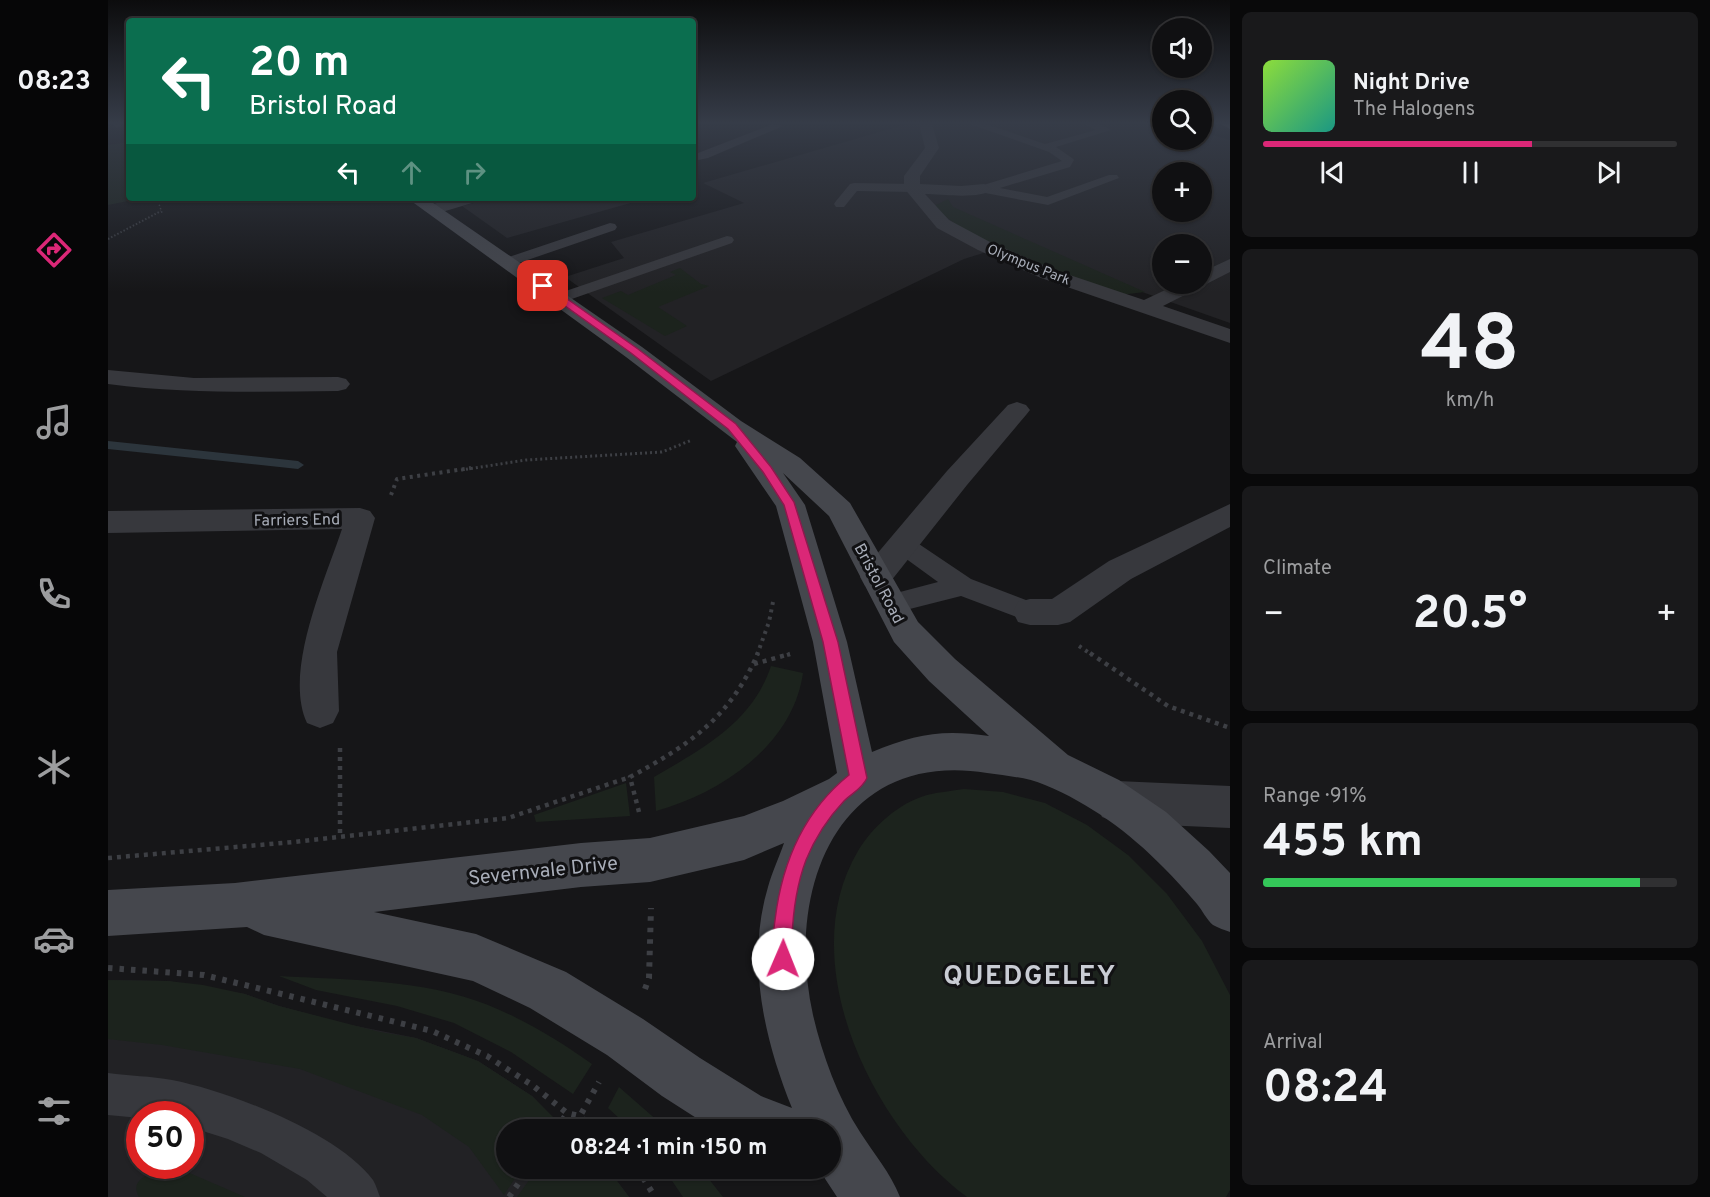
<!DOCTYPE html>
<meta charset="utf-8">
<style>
:root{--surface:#101012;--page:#19191b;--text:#f1f3f6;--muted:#9c9d9f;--line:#303032;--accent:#db2777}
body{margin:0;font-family:Overpass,sans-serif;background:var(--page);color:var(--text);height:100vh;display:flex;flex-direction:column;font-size:22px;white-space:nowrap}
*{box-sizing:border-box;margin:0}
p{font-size:20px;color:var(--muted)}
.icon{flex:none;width:33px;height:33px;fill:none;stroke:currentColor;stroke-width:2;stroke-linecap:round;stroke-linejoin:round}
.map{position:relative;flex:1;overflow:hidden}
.drawer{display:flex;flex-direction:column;gap:12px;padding:12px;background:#09090a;width:480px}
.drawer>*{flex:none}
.banner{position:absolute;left:18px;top:18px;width:570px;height:183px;border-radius:6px;box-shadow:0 2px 4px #0004,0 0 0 2px var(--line);background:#0b6e4f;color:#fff;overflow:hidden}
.controls{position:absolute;left:1044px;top:18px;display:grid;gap:12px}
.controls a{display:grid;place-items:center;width:60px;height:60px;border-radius:50%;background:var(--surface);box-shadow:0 2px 4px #0004,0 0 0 2px var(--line);font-size:30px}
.speed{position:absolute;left:18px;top:1101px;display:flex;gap:12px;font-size:30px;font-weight:700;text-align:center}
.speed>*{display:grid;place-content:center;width:78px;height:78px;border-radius:50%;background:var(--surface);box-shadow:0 2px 4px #0004,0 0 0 2px var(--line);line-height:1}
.speed .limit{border:9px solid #d22;background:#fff;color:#111}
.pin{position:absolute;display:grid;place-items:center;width:51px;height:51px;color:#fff;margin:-26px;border-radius:12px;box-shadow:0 3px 9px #0006}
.me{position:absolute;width:66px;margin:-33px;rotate:1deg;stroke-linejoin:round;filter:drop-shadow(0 0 4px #0008)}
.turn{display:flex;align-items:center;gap:21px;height:126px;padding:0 24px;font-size:27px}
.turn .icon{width:78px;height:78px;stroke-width:2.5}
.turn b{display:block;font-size:42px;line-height:51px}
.lanes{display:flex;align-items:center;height:57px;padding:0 24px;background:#0003;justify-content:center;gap:30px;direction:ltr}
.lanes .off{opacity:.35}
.big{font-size:45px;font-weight:700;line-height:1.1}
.drawer .tile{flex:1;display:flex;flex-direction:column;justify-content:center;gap:9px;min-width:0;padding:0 21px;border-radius:9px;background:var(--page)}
.drawer .dial{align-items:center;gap:0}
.dial b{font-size:78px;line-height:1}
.song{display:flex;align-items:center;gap:18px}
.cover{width:72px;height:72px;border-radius:9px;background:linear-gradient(135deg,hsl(90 70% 55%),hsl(170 70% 35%))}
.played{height:6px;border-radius:3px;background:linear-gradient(90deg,var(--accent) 65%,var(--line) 65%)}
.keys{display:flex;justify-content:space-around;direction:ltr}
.heat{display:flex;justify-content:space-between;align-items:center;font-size:33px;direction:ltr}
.charge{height:9px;border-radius:4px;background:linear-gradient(90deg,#34c759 91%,var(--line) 0)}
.trip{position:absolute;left:388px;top:1119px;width:345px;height:60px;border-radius:30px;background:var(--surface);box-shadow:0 2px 4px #0004,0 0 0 2px var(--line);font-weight:700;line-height:60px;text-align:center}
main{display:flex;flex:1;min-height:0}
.tab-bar{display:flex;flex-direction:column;width:108px;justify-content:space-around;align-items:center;background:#060607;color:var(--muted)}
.tab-bar .icon{width:42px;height:42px}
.tab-bar .selected{color:var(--accent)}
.tab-bar b{font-size:27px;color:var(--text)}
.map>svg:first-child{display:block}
.built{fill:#222225;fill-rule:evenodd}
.green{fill:#1c231d}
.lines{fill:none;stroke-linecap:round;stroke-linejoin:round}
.stream{fill:#2c353c;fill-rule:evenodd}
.path-far5{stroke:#3d3f44;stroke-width:1.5;stroke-dasharray:1.5 2;stroke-linecap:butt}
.path-far4{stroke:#3d3f44;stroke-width:2;stroke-dasharray:1.5 2;stroke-linecap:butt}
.path-far3{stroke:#3d3f44;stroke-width:3;stroke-dasharray:2 3;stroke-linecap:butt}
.path-far2{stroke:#3d3f44;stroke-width:4;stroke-dasharray:3 4.5;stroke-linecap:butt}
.path-far1{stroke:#3d3f44;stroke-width:4.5;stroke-dasharray:4 5;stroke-linecap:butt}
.path{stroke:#3d3f44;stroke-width:6;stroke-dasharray:4.5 7;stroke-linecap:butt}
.lane{fill:#37383d;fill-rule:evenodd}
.street{fill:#37383d;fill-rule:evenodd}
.secondary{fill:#45474d;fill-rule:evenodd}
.highway{fill:#63666e;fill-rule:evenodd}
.route{fill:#db2777;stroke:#8e194d;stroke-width:1.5}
.labels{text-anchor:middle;stroke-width:6;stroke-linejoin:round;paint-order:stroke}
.far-street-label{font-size:14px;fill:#a8adb8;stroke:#111113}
.street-label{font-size:16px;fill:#a8adb8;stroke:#111113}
.near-street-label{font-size:20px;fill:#a8adb8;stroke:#111113}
.near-district-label{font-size:27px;font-weight:bold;letter-spacing:1.5px;fill:#c9ccd4;stroke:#111113}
</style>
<main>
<nav class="tab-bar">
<b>08:23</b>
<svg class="icon selected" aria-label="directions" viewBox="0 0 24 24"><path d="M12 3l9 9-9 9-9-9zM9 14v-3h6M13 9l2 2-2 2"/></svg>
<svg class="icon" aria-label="music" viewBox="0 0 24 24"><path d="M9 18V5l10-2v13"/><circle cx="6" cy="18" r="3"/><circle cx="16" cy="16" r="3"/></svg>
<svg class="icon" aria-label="phone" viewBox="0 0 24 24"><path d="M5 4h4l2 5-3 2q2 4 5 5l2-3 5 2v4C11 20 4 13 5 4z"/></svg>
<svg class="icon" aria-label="climate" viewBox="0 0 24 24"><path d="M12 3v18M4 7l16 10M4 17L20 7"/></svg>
<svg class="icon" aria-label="car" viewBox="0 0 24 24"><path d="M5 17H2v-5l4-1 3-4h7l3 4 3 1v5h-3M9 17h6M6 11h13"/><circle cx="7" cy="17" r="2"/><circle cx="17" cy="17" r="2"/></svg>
<svg class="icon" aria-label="filters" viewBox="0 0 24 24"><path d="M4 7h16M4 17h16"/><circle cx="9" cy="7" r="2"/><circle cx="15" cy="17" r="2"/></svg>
</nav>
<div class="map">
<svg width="1122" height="1197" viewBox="0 0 1122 1197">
<rect width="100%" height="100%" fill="#161618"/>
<path class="built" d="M799,124h255v16h40v-8l28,8v183l-221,-78 -45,14 -253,122 -146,-104 59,-19 -13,-16 133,-39 -41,-20zM1054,172h40v40h-40zM1054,244h40v40h-40z
M385,198h155l-141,40 -45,-32z
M0,980l60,1 77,13 34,12 67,18 70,14 62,23 54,35 32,33 -57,1v38l101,1 21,28h-521zM32,1114h50v52h-50z"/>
<path class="green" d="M21,142v56h14l-35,7v-60z
M840,199l5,8 192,85 -25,3 -28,-9 -125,-53 -31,-24v-4z
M572,268l21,16 8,2 -51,21 29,19 -22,10 -63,-38 19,-7 7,4 48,-20 -6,-3z
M663,666l32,7c-10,72 -82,120 -147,138l-2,-34c48,-28 98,-54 117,-111z
M518,783l4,33 -94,6 -2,-7z
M856,789l39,3 42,11 42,22 41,30 39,39 35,47 28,54v195l-4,7h-259c-94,-69 -175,-235 -109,-346 15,-25 41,-48 69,-56 12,-3 25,-4 37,-6z
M171,976c68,4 144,3 209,29 37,15 72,36 104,59l-19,30 -62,-42 -57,-29 -57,-17 -81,-16z
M0,980l60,1 35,4 42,9 34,12 101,26 36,6 62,23 54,35 22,22 -7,11 -40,1v38l14,1 -17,26 -35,-48 -47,-32 -122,-46 -138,-24 -54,-6z
M511,1087l48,42h-36l-23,-21z
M70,1168l67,29h-106c-13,-22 25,-28 39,-29z
M429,1169h71l21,28h-112z
M556,1169h37l22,28h-40z"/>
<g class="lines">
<path class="stream" d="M0,441l190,20 6,4 -6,4 -190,-20z"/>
<path class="path-far5" d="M49,198l5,15"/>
<path class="path-far4" d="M0,239l53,-28"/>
<path class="path-far3" d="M353,470l65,-10 136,-8 30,-12"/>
<path class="path-far2" d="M283,495l6,-16 74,-11
M971,646l13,9
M649,655l12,-33 4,-20
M679,655l3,-1"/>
<path class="path-far1" d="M982,653l78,53 62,22
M646,664l36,-10
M232,748v89
M531,812l-9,-35c59,-32 100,-59 128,-124
M0,858l186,-16 214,-24 122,-41"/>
<path class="path" d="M0,968l96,7 228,56 55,25 45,29 35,28 13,3
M537,989l4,-11 2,-70
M448,1130l11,-17
M486,1130l-14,-14 19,-34
M529,1168l18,29
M401,1197l20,-29"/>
<path class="lane" d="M4,124h10v1l-5,3z
M665,124l10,2 -75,32 -15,3v-6z
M862,124h16l59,20 51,-14 -12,-6h16l11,6 -55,17 16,11 2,2 -4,7 -70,21 47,9 62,-22h8l2,3 -71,27 -68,-13v-6l82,-25 -13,-9z
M746,183l58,1 6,4 -6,4 -55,-1 -13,16h-8l-2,-3 2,-3 14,-17z
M502,223l5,1 2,3 -2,3 -102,35 -5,1 -7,-4 2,-3z
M619,236l5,1 2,3 -2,3 -166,58h-12l-2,-3 2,-3z
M794,535l8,3 61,41 68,26 4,7 -4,7 -9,3 -69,-26 -71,18 -9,-3 -4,-7 4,-7 57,-15 -44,-32 -4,-6 4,-6z
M0,1073c21,3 43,3 64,7 57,11 166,53 201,100 3,5 5,12 7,17h-53l-20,-17 -46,-27 -33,-14 -38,-12v-13h-50v4l-32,-3z"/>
<path class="street" d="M811,124h13l7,24 -19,28v8l41,2 23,-2 8,5c-10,11 -52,5 -67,5l24,26 41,22 65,28 89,30 34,-16h24v-12l28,-13v13l-67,34 67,23v14l-189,-65 -63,-28 -41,-22 -33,-40v-12l21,-28z
M347,198h26l-2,3 -47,14 -8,-5 2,-4z
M0,370l86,8 144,-1 8,2 4,5 -4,5 -8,2c-77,1 -153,3 -230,-7z
M909,402l9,3 4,5 -4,5 -59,70 -80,101 -11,3 -11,-3 -5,-9 5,-9 82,-97 61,-66z
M1122,504v23l-99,52 -61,43 -12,3h-28l-12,-3 -5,-10 5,-10 12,-3h22l57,-38z
M252,508l10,3 5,7 -38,134 2,59 -6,12 -13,5 -13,-5c-24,-51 18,-143 35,-194l-234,4v-22z
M1009,781l113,5v42l-113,-5 -15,-6 -6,-15 6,-15z"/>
<path class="secondary" d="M299,198h19l216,149 99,74 59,37 50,45 68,119 37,37 113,96 51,25 47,32 43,39 21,22v59c-5,-2 -12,-4 -17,-7 -6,-5 -11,-15 -16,-21 -11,-13 -22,-25 -34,-37 -33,-34 -74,-64 -118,-82 -18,-8 -39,-9 -58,-12 -150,-24 -202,117 -174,242 9,39 25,83 47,117 14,22 30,40 40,65h-63l-19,-29h13v-38h-116l-53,-34 -55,-41 -77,-47 -57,-27 -209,-46 -17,-8 -139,9v-46l127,-7 346,-40 69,-5 94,-22 39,-15 46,-22 8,-6 -24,-131 -37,-136 -41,-60 2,-4 -111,-85zM675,473l46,43 65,126 35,39 60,55c-47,-7 -74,-2 -117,16l-25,-110 -42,-137zM676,843c-5,15 -12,29 -16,44 -22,73 -4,152 24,221l-31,-12 -61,-38 -57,-39 -77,-47 -90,-38 -102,-22 207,-25 69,-5 94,-22z"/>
<path class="highway" d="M1113,124h9v5z"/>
</g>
<linearGradient id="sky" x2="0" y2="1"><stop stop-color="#0c0c0d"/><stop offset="0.42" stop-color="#363c48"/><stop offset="1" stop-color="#363c48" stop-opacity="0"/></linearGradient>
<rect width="1122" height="292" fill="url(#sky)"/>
<path class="route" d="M432,284h6l92,65 98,75 35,43 23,35 44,140 29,136c-5,11 -15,15 -23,23 -16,17 -29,37 -38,59 -9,24 -13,52 -14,78 0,10 2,18 -2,28l-7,3 -7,-3c-6,-15 -3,-31 -1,-46 7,-58 28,-108 74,-145l-26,-133 -39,-137 -21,-33 -35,-43 -97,-76 -91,-65z"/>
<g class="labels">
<g class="far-street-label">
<text transform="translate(921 264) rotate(22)" y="5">Olympus Park</text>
</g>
<g class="street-label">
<text transform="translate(189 519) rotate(-1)" y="6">Farriers End</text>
<text transform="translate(772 583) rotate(62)" y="6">Bristol Road</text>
</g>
<g class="near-street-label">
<text transform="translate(435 870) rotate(-6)" y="7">Severnvale Drive</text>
</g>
<g class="near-district-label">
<text x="922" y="984">QUEDGELEY</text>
</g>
</g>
</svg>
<div class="controls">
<a><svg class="icon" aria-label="sound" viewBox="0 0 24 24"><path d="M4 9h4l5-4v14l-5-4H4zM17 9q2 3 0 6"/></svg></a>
<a><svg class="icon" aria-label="search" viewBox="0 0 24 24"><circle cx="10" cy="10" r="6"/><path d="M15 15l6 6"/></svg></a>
<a>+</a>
<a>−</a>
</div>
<div class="speed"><div class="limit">50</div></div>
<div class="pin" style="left:435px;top:286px;background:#d93025"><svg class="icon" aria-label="arrive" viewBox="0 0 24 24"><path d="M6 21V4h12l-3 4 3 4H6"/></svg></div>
<svg class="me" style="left:675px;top:959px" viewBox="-20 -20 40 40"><circle r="19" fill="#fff"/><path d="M0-13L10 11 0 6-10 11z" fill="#db2777"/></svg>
<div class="trip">08:24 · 1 min · 150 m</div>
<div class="banner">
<div class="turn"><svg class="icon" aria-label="left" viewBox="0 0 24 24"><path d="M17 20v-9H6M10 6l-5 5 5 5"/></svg><div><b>20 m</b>Bristol Road</div></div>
<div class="lanes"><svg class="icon" aria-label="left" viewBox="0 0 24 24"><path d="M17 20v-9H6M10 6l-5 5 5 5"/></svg><svg class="icon off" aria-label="ahead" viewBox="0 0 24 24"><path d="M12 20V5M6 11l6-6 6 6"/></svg><svg class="icon off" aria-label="right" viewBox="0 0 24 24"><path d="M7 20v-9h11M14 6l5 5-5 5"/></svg></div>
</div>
</div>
<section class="drawer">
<div class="tile">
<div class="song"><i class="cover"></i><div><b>Night Drive</b><p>The Halogens</p></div></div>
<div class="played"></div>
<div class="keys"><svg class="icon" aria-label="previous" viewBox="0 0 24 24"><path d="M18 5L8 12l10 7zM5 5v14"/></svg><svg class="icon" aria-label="pause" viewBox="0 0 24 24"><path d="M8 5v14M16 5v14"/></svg><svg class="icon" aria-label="next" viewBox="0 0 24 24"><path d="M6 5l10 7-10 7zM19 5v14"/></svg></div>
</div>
<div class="tile dial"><b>48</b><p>km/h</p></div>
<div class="tile"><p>Climate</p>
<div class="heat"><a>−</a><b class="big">20.5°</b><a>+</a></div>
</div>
<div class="tile"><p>Range · 91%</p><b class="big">455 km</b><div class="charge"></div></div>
<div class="tile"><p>Arrival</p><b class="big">08:24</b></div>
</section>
</main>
